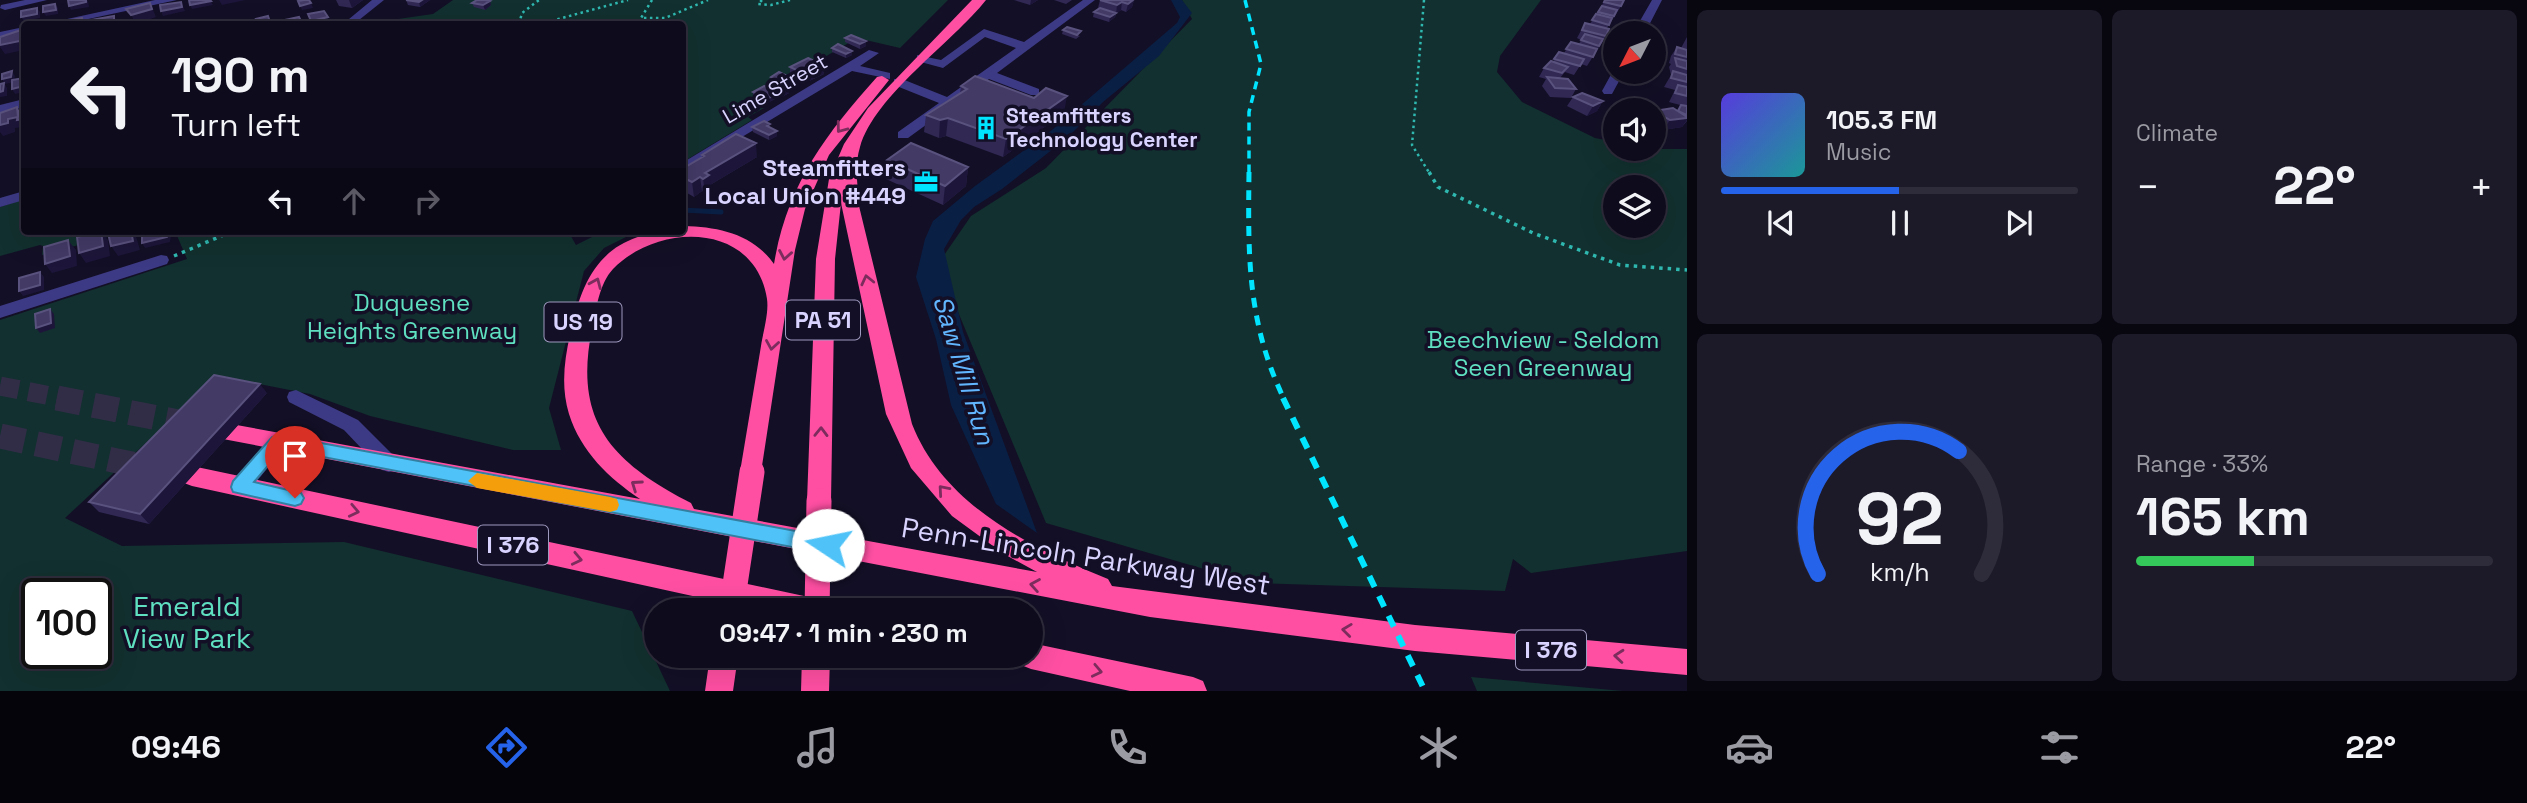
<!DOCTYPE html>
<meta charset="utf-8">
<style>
:root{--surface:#0e0b1c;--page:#1c1929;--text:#f1f3f6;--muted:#9b9ba3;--line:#2e2b3b;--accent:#2563eb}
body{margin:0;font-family:"Space Grotesk",sans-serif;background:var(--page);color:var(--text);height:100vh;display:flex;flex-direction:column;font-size:26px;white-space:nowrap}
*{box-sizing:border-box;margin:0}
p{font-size:23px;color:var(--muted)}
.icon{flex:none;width:38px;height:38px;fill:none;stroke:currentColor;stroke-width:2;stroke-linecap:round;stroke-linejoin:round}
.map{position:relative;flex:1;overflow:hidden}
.side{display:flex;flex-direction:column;gap:10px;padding:10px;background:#08060f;width:840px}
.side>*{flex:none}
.guide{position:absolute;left:21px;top:21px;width:665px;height:214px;border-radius:7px;box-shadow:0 7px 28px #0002,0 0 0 2px var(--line);background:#0e0b1c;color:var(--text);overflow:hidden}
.needle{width:46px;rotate:228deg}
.tools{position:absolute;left:1603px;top:21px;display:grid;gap:14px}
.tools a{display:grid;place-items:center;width:63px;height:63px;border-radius:50%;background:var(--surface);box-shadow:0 7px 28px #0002,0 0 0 2px var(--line);font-size:35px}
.speed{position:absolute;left:21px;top:578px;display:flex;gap:14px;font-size:35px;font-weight:700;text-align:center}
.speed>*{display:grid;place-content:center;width:91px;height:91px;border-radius:50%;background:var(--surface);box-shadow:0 7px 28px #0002,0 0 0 2px var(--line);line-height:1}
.speed .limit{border:4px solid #111;border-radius:10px;background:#fff;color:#111}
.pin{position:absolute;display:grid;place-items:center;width:60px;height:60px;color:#fff;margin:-72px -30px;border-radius:50% 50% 50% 0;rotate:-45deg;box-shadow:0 0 7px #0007}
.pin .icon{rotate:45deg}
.me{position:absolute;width:77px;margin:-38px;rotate:281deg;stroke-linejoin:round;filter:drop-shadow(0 0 5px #0008)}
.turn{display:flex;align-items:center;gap:24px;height:147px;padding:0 35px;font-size:32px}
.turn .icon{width:91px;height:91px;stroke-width:2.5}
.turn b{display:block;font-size:49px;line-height:60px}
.lanes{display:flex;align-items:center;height:66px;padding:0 35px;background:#0003;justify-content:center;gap:35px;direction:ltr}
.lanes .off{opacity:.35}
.big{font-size:52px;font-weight:600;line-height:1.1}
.side .widget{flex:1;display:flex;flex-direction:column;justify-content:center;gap:10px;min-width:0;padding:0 24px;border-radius:10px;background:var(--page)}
.side .dial{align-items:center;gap:0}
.dial svg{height:182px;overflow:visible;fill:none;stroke:var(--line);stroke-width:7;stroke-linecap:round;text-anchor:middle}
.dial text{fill:var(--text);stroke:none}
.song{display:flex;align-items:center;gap:21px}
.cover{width:84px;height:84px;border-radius:10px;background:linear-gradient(135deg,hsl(250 70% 55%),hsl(180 70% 35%))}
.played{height:7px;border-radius:4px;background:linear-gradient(90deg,var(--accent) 50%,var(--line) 50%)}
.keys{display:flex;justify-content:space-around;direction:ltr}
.heat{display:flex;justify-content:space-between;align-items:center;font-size:38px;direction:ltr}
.charge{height:10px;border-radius:5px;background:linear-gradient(90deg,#34c759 33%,var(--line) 0)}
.side .tiles{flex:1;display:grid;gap:10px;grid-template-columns:repeat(2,1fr)}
.trip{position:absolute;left:644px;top:598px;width:399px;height:70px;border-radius:35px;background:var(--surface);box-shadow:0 7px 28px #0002,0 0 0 2px var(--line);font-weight:600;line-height:70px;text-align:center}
.menu{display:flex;height:112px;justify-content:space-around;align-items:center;background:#06040b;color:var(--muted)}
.menu .icon{width:49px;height:49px}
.menu .selected{color:var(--accent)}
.menu b{font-size:32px;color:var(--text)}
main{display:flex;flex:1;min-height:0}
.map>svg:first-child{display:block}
.green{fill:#12302f;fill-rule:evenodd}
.water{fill:#0a1f44}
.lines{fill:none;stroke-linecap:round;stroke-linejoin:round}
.stream{stroke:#0a1f44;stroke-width:5}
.highway-tunnel-far1{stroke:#312d47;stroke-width:19;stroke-dasharray:19 10;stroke-linecap:butt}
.highway-tunnel{stroke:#312d47;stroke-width:25;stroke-dasharray:25 12;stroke-linecap:butt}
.path-far1{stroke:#2fb8b0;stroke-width:2.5;stroke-dasharray:2.5 3.5;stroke-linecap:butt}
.path{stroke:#2fb8b0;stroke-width:3.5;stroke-dasharray:3.5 5;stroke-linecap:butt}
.minor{fill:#3d3a85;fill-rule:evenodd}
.highway{fill:#ff4fa3;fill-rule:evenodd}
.rail-far2{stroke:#00e5ff;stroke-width:3.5;stroke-dasharray:8 6;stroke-linecap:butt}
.rail-far1{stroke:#00e5ff;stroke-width:5;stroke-dasharray:10 8;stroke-linecap:butt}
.rail{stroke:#00e5ff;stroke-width:6;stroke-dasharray:12 10;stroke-linecap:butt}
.highway-bridge{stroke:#ff4fa3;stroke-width:25}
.wall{fill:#312854}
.shaded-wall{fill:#1d163a}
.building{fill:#433a66;stroke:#5a527e;stroke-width:2}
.oneway{stroke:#7d2c5e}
.route{fill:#4fc3f7;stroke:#337fa1;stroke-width:2}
.slow{fill:#f59e0b}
.labels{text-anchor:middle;stroke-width:7;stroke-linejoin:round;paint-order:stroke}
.far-street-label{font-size:21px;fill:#d9d4ff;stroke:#130f26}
.far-poi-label{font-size:21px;font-weight:bold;fill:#d9d4ff;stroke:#130f26;text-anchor:start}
.shield{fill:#130f26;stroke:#9e99be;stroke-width:2}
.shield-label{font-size:23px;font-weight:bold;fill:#d9d4ff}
.poi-label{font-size:24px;font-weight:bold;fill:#d9d4ff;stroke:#130f26;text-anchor:end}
.park-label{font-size:24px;fill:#5fe0c0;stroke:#130f26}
.water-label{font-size:26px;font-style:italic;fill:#62b6ff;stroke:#130f26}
.near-street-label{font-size:28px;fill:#d9d4ff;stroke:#130f26}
.near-park-label{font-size:28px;fill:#5fe0c0;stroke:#130f26}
</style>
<main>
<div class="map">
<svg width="1687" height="691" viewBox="0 0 1687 691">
<rect width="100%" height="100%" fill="#130f26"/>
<path class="green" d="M453,0h495l-48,48 -43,-10 -107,63 14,7 -16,9 4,3 -69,42 -1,-138h-319l70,-10z
M1182,0h359l-41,56 -3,16 25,30 73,36 20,4v7h72v402l-156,22 -18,-14 -8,32 -253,-8 -206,-60 -108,-259 33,-48 75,-48 146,-149zM1615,187h39v39h-39z
M24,199v32h106l-88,24 1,-9 -3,-1 -40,11v-49z
M175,231h393l8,14 28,-14h34l-34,17 -20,23 -35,137 12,42h-48l-143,-34 -60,-22 -92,-18 -153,142 57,28 222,-4 288,69 38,80h-670v-371l187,-61zM37,593h59v60h-59z
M1471,677l152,14h-146z"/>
<path class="water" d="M1171,0h11l10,13 -33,43 -56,46 -36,36 -65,51 -28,18 -13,13 -17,29 19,83 74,201 -41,-29 -45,-99 -15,-66 -20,-62 9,-38 8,-18 42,-35 77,-56 125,-107 3,-6z"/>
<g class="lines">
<path class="stream" d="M682,210l39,2"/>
<path class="highway-tunnel-far1" d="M0,386l66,13"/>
<path class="highway-tunnel" d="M57,398l141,28
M0,436l155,33"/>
<path class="path-far1" d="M652,0l-11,18h24l43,-18
M762,0l-4,4 13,1 19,-5
M1424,0l-12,145 18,29
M519,24l3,-11 17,-13
M540,24l88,-24"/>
<path class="path" d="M1429,172l9,15 95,46 87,32 67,5
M174,256l59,-25"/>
<path class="minor" d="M25,0h22l-42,10 -5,-2 1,-3z
M155,0h22l-112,24h-21z
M372,0h12l-30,24h-11z
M1083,0h12l-98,73 42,16v6h-8l-42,-16 -81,59h-10v-6l41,-29 -45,-18v-6h8l45,18 69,-49 -31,-11 -42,31 -26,-7v-6l24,5 43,-31 40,13z
M1652,0h10l-17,33h-12z
M24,27v6l-24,5v-6z
M869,50l10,3 -19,13 30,7v6l-38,-8 -170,102v-10z
M1614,69l10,3 -12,22h-8l-2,-3z
M24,99v8l-24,6v-8z
M24,191v9l-24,7v-9z
M161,255l6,1 2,4 -2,4 -167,54v-12z
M296,390l62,30 38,38 3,6 -3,6 -7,2 -7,-2 -38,-40 -55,-28 -2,-5 2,-5z
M278,434l7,3 3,5 -3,5 -38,46 -7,2 -7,-2 -3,-6 3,-6 38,-44z"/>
<path class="highway" d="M972,0h14c-34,43 -111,95 -126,147 -6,19 -2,40 -1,59l53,218c32,82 120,124 196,155l4,7 303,39 272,24v26l-272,-24 -265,-34 -927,-178 -3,-6 3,-6 8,-3 409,75c-31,-21 -59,-47 -71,-85 -8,-26 -5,-53 1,-79 14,-67 39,-104 112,-104l2,-5c35,1 69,8 90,38 13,-79 51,-129 103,-187l5,-1 7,4 -60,75 -24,54 -10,41 -35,229 -8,3 -8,-3 -4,-7c7,-42 14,-84 21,-126 2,-14 8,-33 6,-47 -12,-77 -108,-77 -154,-30 -14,15 -17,41 -21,60 -19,93 20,133 99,174l3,6 343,63 -33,-18 -52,-38 -41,-48 -25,-54 -45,-211 -6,56 -4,242 -3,7 -9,3 -9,-3 -3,-7 9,-242 13,-80 15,-35 24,-36z
M192,466l626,133 10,3 3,9h-70l-569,-125 -8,-3 -4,-7 4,-7z
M1031,643l162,34 10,4 4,10h-77l-99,-22 -10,-4 -4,-9h14z
M710,656h28l-5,35h-28z
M802,656h28l-1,35h-28z"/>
<path class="rail-far2" d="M1245,0l16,64 -12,48v62"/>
<path class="rail-far1" d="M1249,172c-1,83 -2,150 35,227"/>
<path class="rail" d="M1283,398l142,293"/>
<path class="highway-bridge" d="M731,611l21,-139
M817,611l2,-110"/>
</g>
<path class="wall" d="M336,0h27l-11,8 -13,-2z
M406,0h24l-10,7 -12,-2z
M1014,0h24l-8,5z
M1054,0h18l-6,4z
M1100,0h34l-2,7 -6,5 -5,-2 -5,4 -1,3 -6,5 -16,-5 1,-5 4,-4z
M1605,0h20l-18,28 -1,8 -19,30 -6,-2 -7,11 -9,-3 -5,6 16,11 -5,9 -21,-1 -8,-11 4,-7 -7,-2 5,-9 9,-6 6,-10 5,1 7,-11 8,2 2,-4 -4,-2 8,-15 5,1z
M490,1l1,4 -6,5 -11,-3 -2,-4z
M1063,30l17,6 -4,3 -14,-5z
M1687,37v84l-5,6 -19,3 -9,-6v-12l23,-1 3,-6 -11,-3 6,-12 -11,-3 7,-12 -2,-8 2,-3 -2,-1 2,-7 6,-9 4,1z
M845,38l21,8 -6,3 -15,-7z
M832,48l20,3v4l-6,3 -14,-6z
M823,65l1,9 -19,9 -15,-7v-9z
M771,77l28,5v4l-8,5 -2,-1v3l-7,4 -3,-2v2l-12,6 -14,-7v-4l14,-5v-2l5,-3z
M961,86l103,27 -61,44 -57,-21 -7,2 -15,-6 2,-17 34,-22z
M1573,97l30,4 -6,10 -10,5 -20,-10z
M752,127h18l7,9 -8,4 -16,-8z
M702,155l55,2 -47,28 1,4 -6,4 -3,-2 -8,6 -12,-7v-21l20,-12z
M887,160l81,7 -2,19 -23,19 -57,-26z
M267,393l-118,131 -50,-12 -10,-10z"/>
<path class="shaded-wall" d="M86,0l2,1 1,6 -18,3 -2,-4z
M210,0l3,5 -21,4 -2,-4z
M219,0h26l-23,5z
M349,0h14l-11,8z
M422,0h8l-10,7 -1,-5z
M1031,0h7l-8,5z
M1133,0h1l-2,7 -6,5 2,-8z
M490,1l1,4 -6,5 -2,-5z
M181,2l4,9 -22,5 -2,-5z
M1122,2l-1,8 -5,4 1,-9z
M150,3l6,14 -20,7 -5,-9z
M311,3l2,5 -11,2 -2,-4z
M55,4l3,4v6l-12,2 -3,-4z
M37,8l3,4v6l-16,3 -3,-4z
M1116,13l-1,4 -6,5 1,-5z
M114,16l2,4 1,4h-17z
M328,17l1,5 -16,2 -2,-3z
M21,30l3,6v14l-19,4 -5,-7v-2z
M866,41v5l-6,3v-5z
M852,51v4l-6,3v-4z
M823,65l1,9 -19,9v-9z
M12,71l3,5 -1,6 -9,2 -3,-5z
M799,82v4l-8,5v-5z
M4,83l3,5v8l-7,1v-5z
M24,86v6l-9,2 -3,-5z
M789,89v4l-7,4v-5z
M779,92v5l-12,6v-4z
M1067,96l-3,17 -61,44 3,-18z
M1603,101l-6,10 -10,5 6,-10z
M17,107l7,12v10l-2,-2 -7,1v4l-12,4 -3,-4v-7l8,-6z
M948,118l-2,18 -7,2 1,-18z
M1687,118v2l-5,7 -19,3 7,-10z
M777,131v5l-8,4v-5z
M756,143l1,14 -47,28 1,4 -6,4 -2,-14 2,-6z
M968,167l-2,19 -23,19 2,-19z
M700,177l2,14 -8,6 -2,-15z
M101,231l7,9 2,16 -24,7 -7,-10z
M131,231h2l3,5 4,14 -22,6 -7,-10z
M168,231l3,4 -1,7 -25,6 -3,-5z
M68,240l8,10 1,16 -25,7 -7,-9z
M40,272l4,5v13l-21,6 -4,-5z
M50,309l4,5 1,14 -15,5 -4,-5z
M260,384l7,9 -118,131 -9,-10z"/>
<path class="building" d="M68,0h18v2l-17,4z
M189,0h21l1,1 -21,4z
M304,0h5l2,3 -11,3 -2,-5z
M406,0h16l-3,2z
M477,0h8l5,1 -7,4 -11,-2z
M1100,0h33l-5,4 -6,-2 -5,3z
M1605,0h19l-3,6 -17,-4z
M181,2l1,5 -21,4 -1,-6z
M150,3l2,6 -21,6 -5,-6z
M55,4l1,6 -13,2v-6z
M1602,6l15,4 -3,6 -16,-4z
M37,8v6l-16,3v-6z
M1100,8l16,5 -6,4 -16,-5z
M324,11l4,6 -17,4 -3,-7z
M1596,14l16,4 -3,7 -17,-5z
M114,16v6l-14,2h-8l-1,-4z
M268,16l2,6h-3l1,2h-9l-3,-5z
M299,17l3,6 -15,1 -2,-4z
M82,18l1,6h-28v-1z
M252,23l1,1h-18z
M1585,23l24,6 -3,7 -24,-6z
M1067,27l14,4 -4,4 -14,-5z
M21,30l-1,11 -20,4v-8z
M1585,34l18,5 -4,7 -18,-6z
M851,35l15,6 -6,3 -15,-6z
M1571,42l26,7 -4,8 -27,-8z
M838,44l14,7 -6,3 -14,-6z
M1677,47l10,3v7l-12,-3z
M1559,52l25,7 -4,7 -26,-7z
M808,58l15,7 -18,9 -15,-7z
M1675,58l12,3v8l-10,-3z
M1551,61l17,6 -6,6 -18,-5z
M12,71l-1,6 -9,2v-5z
M1673,71l14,4v7l-16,-4z
M779,72l20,10 -8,4 -20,-9z
M975,76l59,22 12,-10 21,8 -61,43 -58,-21 -8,2 -14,-5 41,-26 -6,-3z
M1547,77l21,2 8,10 -21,-1z
M24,78v8l-12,3v-9z
M773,81l16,8 -7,3 -15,-7z
M4,83l-1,8 -3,1v-8z
M1678,85l9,2v9l-12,-3z
M764,86l15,6 -12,7 -14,-7z
M1582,93l21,8 -10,5 -20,-9z
M1681,105l6,1v9l-9,-4z
M17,107l1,10 -10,2v4l-8,2v-12z
M24,107v12l-7,1 3,-12z
M1622,107l18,3h-17z
M1673,108l14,9v1l-17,2 -16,-9z
M764,121l6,3 -3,2 10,5 -8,4 -17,-8z
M736,134l20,9 -51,30 4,2 -6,4 -3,-2 -8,5 -10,-5v-8l22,-13 -2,-1z
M911,143l57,24 -23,19 -58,-26z
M24,147v17h-2l1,-16z
M101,231l2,15 -24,7 -2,-16z
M114,231h17l2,10 -22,5 -3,-13z
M162,231h6l-1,6 -25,6v-8z
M68,240l2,16 -25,8 -1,-17z
M40,272v13l-21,6v-13z
M50,309l1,14 -15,5 -1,-14z
M214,375l46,9 -120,130 -51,-12z"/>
<defs><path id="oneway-chevron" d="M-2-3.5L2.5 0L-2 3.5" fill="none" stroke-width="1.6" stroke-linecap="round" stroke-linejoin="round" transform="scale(1.75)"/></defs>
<g class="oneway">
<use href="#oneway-chevron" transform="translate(841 128) rotate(127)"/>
<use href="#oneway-chevron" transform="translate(785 255) rotate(100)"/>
<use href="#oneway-chevron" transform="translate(867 280) rotate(-103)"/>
<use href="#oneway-chevron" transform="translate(596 283) rotate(-67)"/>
<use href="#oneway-chevron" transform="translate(772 345) rotate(99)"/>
<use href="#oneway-chevron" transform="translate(821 432) rotate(-89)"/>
<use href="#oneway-chevron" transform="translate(636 485) rotate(-145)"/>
<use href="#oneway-chevron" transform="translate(943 490) rotate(-131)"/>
<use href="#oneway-chevron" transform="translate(354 511) rotate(12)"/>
<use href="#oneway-chevron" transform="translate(577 559) rotate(12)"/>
<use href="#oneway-chevron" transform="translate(1035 585) rotate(-170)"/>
<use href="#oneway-chevron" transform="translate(1347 630) rotate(-173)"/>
<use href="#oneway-chevron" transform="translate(1619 656) rotate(-175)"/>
<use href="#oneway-chevron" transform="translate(1097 671) rotate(12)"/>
</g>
<path class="route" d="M278,435l550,102 7,3 2,5 -2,6 -7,3 -546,-105 -28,33 47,11 3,5 -3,6 -6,2 -62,-14 -2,-5 2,-6 39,-44z"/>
<path class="slow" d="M477,473l133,24 7,2 2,6 -2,5 -7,2 -133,-24 -9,-7z"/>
<defs>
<g id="building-bare" transform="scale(1.89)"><path d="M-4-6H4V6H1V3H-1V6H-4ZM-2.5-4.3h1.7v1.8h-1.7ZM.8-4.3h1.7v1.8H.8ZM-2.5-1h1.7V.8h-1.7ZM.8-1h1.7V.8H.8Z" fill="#00e5ff" stroke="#130f26" stroke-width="2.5" paint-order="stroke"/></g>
<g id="office-bare" transform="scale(1.89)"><path d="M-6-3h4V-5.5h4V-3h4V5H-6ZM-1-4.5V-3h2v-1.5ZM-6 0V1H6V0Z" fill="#00e5ff" stroke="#130f26" stroke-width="2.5" paint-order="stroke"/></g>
</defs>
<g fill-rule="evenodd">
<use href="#building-bare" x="986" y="128"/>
<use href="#office-bare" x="926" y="182"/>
</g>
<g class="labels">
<g class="far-street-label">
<text transform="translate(775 89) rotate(-30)" y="7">Lime Street</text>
</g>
<g class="far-poi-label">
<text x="1006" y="123">Steamfitters<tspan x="1006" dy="24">Technology Center</tspan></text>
</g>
<g class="shield">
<rect x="786" y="300.5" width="74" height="39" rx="5"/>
<rect x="544.5" y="302.5" width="77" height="39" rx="5"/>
<rect x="478" y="525.5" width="70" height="39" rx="5"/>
<rect x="1516" y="630.5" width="70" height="39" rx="5"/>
</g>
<g class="shield-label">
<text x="823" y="328">PA 51</text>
<text x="583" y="330">US 19</text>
<text x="513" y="553">I 376</text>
<text x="1551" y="658">I 376</text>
</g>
<g class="poi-label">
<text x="906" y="176">Steamfitters<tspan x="906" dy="28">Local Union #449</tspan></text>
</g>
<g class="park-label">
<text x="412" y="311">Duquesne<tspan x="412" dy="28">Heights Greenway</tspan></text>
<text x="1543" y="348">Beechview - Seldom<tspan x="1543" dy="28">Seen Greenway</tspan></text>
</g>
<g class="water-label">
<text transform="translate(964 370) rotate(73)" y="9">Saw Mill Run</text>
</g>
<g class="near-street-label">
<text transform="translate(1086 556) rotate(9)" y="10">Penn-Lincoln Parkway West</text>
</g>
<g class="near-park-label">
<text x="187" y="616">Emerald<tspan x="187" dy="32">View Park</tspan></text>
</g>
</g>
</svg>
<div class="tools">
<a><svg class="needle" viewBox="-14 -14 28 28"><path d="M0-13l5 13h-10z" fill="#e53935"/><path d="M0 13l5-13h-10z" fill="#9b9ba3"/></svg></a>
<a><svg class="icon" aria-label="sound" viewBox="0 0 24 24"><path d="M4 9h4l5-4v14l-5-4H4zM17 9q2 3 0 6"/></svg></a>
<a><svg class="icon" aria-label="layers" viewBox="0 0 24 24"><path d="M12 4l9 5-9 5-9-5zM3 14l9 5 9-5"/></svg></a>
</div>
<div class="speed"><div class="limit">100</div></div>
<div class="pin" style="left:295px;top:498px;background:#d93025"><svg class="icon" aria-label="arrive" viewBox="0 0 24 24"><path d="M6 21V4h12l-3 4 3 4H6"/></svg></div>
<svg class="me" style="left:828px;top:545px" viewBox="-20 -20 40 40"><circle r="19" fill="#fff"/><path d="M0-13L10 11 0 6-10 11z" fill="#4fc3f7"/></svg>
<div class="trip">09:47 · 1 min · 230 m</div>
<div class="guide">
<div class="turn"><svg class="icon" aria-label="left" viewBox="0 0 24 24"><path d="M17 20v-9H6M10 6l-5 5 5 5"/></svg><div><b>190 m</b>Turn left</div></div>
<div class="lanes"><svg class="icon" aria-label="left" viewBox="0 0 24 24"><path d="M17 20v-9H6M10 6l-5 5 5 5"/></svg><svg class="icon off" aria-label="ahead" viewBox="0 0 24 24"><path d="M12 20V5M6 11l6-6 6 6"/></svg><svg class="icon off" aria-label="right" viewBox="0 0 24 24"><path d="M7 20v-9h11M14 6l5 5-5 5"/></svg></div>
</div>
</div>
<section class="side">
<div class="tiles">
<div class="widget">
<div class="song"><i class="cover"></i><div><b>105.3 FM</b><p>Music</p></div></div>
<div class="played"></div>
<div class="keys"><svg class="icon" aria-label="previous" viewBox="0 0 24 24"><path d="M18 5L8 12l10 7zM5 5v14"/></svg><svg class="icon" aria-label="pause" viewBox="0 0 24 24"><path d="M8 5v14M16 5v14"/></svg><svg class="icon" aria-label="next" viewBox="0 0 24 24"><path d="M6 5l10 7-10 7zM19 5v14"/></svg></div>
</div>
<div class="widget"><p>Climate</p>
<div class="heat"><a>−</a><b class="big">22°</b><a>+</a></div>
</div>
<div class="widget dial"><svg viewBox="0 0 100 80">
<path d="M14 69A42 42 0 1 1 86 69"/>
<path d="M14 69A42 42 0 0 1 76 15" stroke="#2563eb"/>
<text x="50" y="56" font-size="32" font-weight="700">92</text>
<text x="50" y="72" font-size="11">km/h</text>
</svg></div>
<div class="widget"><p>Range · 33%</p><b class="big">165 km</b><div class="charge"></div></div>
</div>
</section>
</main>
<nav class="menu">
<b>09:46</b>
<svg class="icon selected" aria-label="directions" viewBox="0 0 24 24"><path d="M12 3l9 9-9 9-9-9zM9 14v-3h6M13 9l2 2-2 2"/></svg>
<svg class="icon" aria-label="music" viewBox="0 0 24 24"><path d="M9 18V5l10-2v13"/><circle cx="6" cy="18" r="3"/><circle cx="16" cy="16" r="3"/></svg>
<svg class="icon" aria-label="phone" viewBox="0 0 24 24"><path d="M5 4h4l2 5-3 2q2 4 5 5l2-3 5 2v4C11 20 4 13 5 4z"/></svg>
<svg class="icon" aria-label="climate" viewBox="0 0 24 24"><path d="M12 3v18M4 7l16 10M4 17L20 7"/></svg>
<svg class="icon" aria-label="car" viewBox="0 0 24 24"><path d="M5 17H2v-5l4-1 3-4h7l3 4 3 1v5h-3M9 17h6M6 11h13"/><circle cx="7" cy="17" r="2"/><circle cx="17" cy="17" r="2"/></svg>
<svg class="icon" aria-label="filters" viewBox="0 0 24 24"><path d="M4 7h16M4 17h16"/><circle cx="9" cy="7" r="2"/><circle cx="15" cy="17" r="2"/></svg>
<b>22°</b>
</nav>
